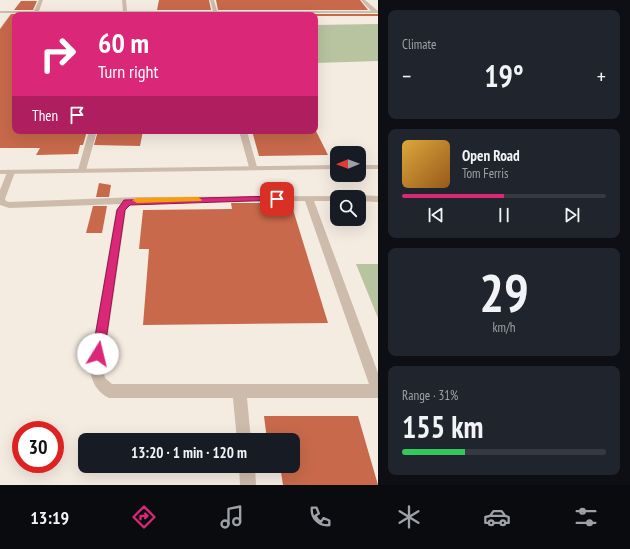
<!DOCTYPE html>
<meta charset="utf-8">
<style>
:root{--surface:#171b24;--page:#20242c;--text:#f1f3f6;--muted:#9ea1a6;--line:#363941;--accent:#db2777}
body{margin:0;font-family:"PT Sans Narrow",sans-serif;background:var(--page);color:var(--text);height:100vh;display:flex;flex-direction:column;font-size:15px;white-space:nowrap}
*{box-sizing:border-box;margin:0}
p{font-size:13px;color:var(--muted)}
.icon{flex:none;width:22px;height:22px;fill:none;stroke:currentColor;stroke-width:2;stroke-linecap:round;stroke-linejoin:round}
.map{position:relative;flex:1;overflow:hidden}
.panel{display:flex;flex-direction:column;gap:10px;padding:10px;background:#0d0f14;width:252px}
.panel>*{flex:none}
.banner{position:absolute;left:12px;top:12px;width:306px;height:122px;border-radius:8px;box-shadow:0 4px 16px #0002;background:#db2777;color:#fff;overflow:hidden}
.needle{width:26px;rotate:269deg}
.fabs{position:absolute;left:330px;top:146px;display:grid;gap:8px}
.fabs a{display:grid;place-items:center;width:36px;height:36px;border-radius:8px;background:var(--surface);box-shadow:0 4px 16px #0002;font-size:20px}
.speed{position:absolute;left:12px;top:421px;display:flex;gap:8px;font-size:20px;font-weight:700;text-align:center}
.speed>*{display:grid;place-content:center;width:52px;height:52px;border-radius:50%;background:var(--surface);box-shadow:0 4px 16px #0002;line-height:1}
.speed .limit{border:6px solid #d22;background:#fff;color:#111}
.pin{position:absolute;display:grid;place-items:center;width:34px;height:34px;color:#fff;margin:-17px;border-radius:8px;box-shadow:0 2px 6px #0006}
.me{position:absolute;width:44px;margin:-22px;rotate:9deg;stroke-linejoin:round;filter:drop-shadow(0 0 3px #0008)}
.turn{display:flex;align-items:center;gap:14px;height:84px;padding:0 20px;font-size:18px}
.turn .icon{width:52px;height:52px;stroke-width:2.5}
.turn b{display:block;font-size:28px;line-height:34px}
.then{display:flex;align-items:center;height:38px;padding:0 20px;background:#0003;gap:8px;font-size:15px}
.big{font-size:30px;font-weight:700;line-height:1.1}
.panel .widget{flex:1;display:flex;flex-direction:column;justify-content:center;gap:6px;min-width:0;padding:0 14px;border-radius:8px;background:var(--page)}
.panel .dial{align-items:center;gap:0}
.dial b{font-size:52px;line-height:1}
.song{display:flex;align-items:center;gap:12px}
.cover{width:48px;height:48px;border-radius:6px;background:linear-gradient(135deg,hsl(40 70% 55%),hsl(30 70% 35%))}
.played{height:4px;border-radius:2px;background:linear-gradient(90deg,var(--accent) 50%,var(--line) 50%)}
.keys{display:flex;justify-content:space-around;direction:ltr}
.heat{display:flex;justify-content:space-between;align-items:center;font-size:22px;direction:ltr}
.charge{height:6px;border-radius:3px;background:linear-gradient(90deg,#34c759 31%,var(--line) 0)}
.trip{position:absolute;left:78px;top:433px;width:222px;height:40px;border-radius:8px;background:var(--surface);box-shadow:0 4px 16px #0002;font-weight:700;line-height:40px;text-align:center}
.dock{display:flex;height:64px;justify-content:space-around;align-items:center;background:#090b0e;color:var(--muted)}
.dock .icon{width:28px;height:28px}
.dock .active{color:var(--accent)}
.dock b{font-size:18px;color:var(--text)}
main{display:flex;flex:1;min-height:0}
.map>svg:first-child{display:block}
.green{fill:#b8c4a0}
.building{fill:#c8694b}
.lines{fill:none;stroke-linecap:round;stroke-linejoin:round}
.minor{fill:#cdbbac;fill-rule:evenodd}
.tertiary{fill:#cdbbac;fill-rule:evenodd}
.route{fill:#db2777;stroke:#8e194d}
.slow{fill:#f59e0b}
</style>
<main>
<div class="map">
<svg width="378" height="485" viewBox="0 0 378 485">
<rect width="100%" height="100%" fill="#f4ebe1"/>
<path class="green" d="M378,24v37l-63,2v-38z
M356,264h22v54z"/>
<path class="building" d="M159,0h50l2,10h-54z
M216,0h144l8,10h-150z
M21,1h16l-4,9h-19z
M11,14h19l-15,1v116h72l-4,14h-3l-2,9 -42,1 4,-7h-40v-119z
M220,14h158v2h-63z
M98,131h45l-3,15 -46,-1z
M252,131h64l12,24 -69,1z
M99,183l12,2 -2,12h-13z
M231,203h60l37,120 -185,2 6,-76h-10l4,-39 89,-1z
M93,206h14l-5,27h-16z
M264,416h94l20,69h-95l-3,-19h13v-26h-26z"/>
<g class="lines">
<path class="minor" d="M39,0h4l-4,11h84l-1,-11h4l1,11h86l-3,-11h4l3,11h154l-10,-11h4l13,11v2h-160v2h-4l-1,-2h-86v2h-4v-2h-123v-2h34z
M89,131h8l-11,39 -4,2 -4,-2z
M239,131h8l10,36 -1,2h-3l-4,-2z
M8,170h3l4,2 -10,27 1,2 3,1 128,-5 203,-1 -3,1v4h-23l64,172v25h-131l4,42h-14l-4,-42h-124c-13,-6 -17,-17 -20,-30l27,-158 5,-6 -112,4 -9,-3v-15zM305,201l64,183h-257l-7,-6 -2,-10 23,-158 5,-7z
M359,195l19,1v6l-19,-1v-4h-4z
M239,466h16l1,19h-16z"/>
<path class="tertiary" d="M337,165v4l-337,5v-4z
M359,165h19v4h-19z"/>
</g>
<path class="route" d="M277,196l3,1v3l-150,5 -5,5 -21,144 -2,4 -4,1 -4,-1 -2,-4 25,-144 7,-10z"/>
<path class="slow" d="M198,197l4,3 -1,1 -64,2 -5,-3 5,-2z"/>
</svg>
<div class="fabs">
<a><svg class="needle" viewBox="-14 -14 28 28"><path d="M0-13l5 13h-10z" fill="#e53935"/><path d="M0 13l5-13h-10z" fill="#9ea1a6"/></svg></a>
<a><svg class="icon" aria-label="search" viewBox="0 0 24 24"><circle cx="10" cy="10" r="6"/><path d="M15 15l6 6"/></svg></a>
</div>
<div class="speed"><div class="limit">30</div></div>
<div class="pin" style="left:277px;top:199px;background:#d93025"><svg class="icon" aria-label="arrive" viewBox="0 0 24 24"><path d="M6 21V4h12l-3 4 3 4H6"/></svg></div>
<svg class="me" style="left:98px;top:354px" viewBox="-20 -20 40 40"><circle r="19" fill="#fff"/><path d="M0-13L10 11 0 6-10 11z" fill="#db2777"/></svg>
<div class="trip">13:20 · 1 min · 120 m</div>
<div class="banner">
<div class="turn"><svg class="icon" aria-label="right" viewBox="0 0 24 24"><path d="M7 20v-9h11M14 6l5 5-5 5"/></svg><div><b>60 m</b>Turn right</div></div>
<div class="then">Then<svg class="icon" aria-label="arrive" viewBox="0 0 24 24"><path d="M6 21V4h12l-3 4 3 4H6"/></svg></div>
</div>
</div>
<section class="panel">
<div class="widget"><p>Climate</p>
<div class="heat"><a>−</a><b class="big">19°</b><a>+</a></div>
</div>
<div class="widget">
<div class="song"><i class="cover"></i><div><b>Open Road</b><p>Tom Ferris</p></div></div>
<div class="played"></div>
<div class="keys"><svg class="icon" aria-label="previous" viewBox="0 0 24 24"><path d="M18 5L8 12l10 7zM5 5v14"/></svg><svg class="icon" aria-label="pause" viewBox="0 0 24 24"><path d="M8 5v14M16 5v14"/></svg><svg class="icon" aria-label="next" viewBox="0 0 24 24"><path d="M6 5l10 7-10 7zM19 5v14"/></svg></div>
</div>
<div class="widget dial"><b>29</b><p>km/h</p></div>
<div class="widget"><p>Range · 31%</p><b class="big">155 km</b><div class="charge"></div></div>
</section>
</main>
<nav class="dock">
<b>13:19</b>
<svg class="icon active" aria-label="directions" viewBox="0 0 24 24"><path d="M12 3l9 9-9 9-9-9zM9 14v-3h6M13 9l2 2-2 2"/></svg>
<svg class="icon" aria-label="music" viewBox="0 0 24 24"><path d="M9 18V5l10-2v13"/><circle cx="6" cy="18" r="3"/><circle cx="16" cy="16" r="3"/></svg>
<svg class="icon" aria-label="phone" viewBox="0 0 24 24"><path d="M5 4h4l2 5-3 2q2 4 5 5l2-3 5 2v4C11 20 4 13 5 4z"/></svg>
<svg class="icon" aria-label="climate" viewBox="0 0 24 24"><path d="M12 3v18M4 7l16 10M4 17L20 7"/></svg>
<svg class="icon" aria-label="car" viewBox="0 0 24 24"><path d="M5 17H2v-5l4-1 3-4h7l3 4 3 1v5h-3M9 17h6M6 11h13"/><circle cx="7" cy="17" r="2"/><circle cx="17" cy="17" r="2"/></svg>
<svg class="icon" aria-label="filters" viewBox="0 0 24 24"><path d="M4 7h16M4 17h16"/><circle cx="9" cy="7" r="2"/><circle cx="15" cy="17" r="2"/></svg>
</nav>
